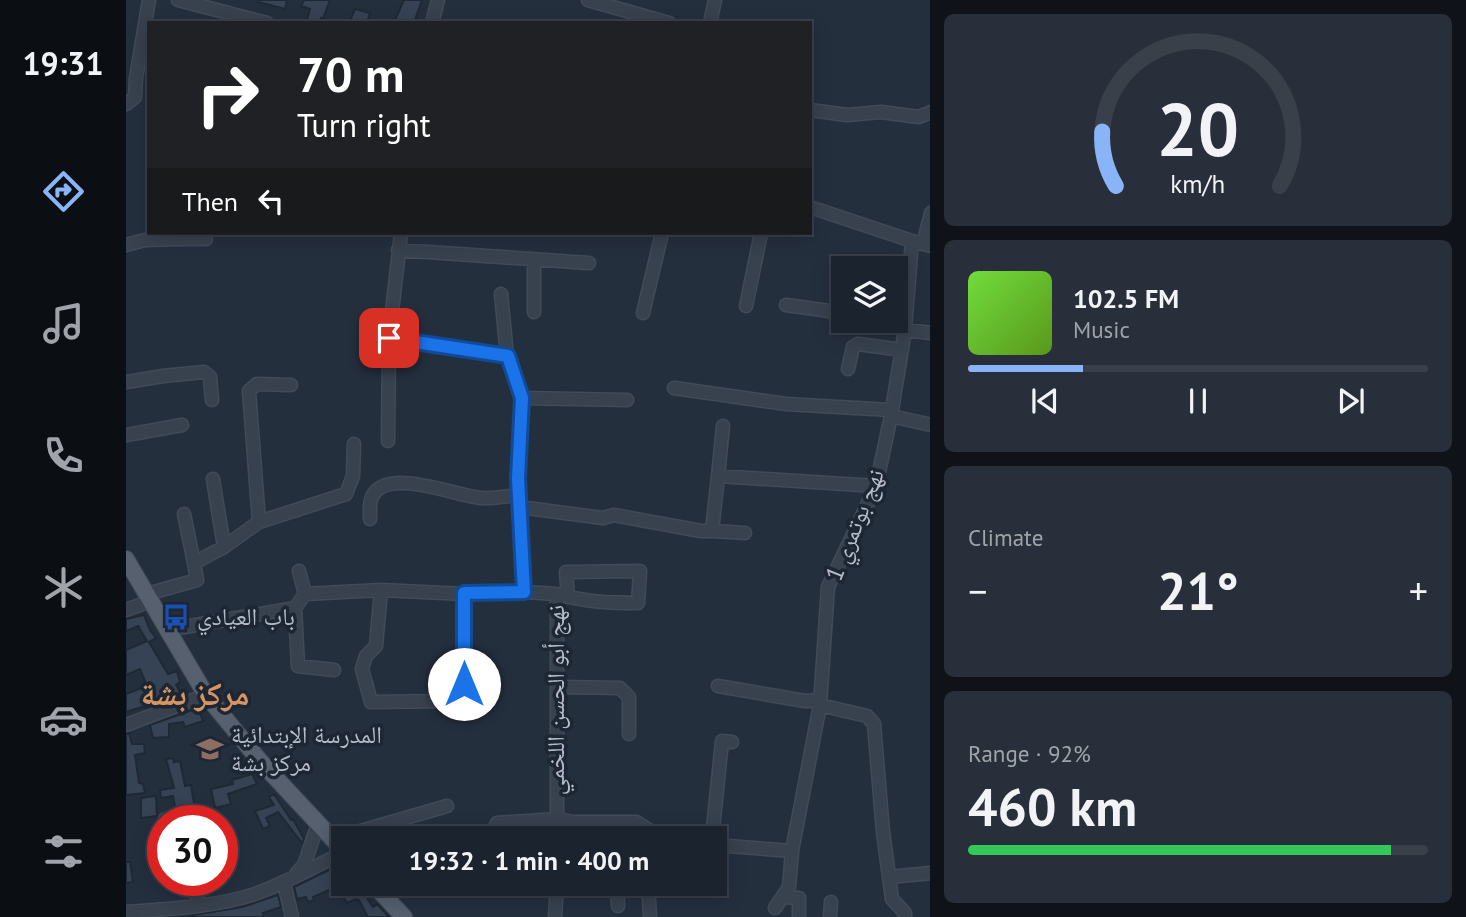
<!DOCTYPE html>
<meta charset="utf-8">
<style>
:root{--surface:#1b232e;--page:#282f3a;--text:#f1f3f6;--muted:#a0a4aa;--line:#39404a;--accent:#8ab4f8}
body{margin:0;font-family:"PT Sans","Noto Naskh Arabic",sans-serif;background:var(--page);color:var(--text);height:100vh;display:flex;flex-direction:column;font-size:26px;white-space:nowrap}
*{box-sizing:border-box;margin:0}
p{font-size:23px;color:var(--muted)}
.icon{flex:none;width:38px;height:38px;fill:none;stroke:currentColor;stroke-width:2;stroke-linecap:round;stroke-linejoin:round}
.map{position:relative;flex:1;overflow:hidden}
.panel{display:flex;flex-direction:column;gap:14px;padding:14px;background:#0f1319;width:536px}
.panel>*{flex:none}
.top-card{position:absolute;left:21px;top:21px;width:665px;height:214px;border-radius:0px;box-shadow:0 4px 18px #0003,0 0 0 2px var(--line);background:#202124;color:#fff;overflow:hidden}
.buttons{position:absolute;left:705px;top:256px;display:grid;gap:14px}
.buttons a{display:grid;place-items:center;width:77px;height:77px;border-radius:0px;background:var(--surface);box-shadow:0 4px 18px #0003,0 0 0 2px var(--line);font-size:35px}
.speed{position:absolute;left:21px;top:805px;display:flex;gap:14px;font-size:35px;font-weight:700;text-align:center}
.speed>*{display:grid;place-content:center;width:91px;height:91px;border-radius:50%;background:var(--surface);box-shadow:0 4px 18px #0003,0 0 0 2px var(--line);line-height:1}
.speed .limit{border:10px solid #d22;background:#fff;color:#111}
.pin{position:absolute;display:grid;place-items:center;width:60px;height:60px;color:#fff;margin:-30px;border-radius:14px;box-shadow:0 4px 10px #0006}
.me{position:absolute;width:77px;margin:-38px;rotate:0deg;stroke-linejoin:round;filter:drop-shadow(0 0 5px #0008)}
.turn{display:flex;align-items:center;gap:24px;height:147px;padding:0 35px;font-size:32px}
.turn .icon{width:91px;height:91px;stroke-width:2.5}
.turn b{display:block;font-size:49px;line-height:60px}
.then{display:flex;align-items:center;height:66px;padding:0 35px;background:#0003;gap:14px;font-size:26px}
.big{font-size:52px;font-weight:600;line-height:1.1}
.panel .tile{flex:1;display:flex;flex-direction:column;justify-content:center;gap:10px;min-width:0;padding:0 24px;border-radius:10px;background:var(--page)}
.panel .dial{align-items:center;gap:0}
.dial svg{height:182px;overflow:visible;fill:none;stroke:var(--line);stroke-width:7;stroke-linecap:round;text-anchor:middle}
.dial text{fill:var(--text);stroke:none}
.song{display:flex;align-items:center;gap:21px}
.cover{width:84px;height:84px;border-radius:10px;background:linear-gradient(135deg,hsl(100 70% 55%),hsl(90 70% 35%))}
.played{height:7px;border-radius:4px;background:linear-gradient(90deg,var(--accent) 25%,var(--line) 25%)}
.keys{display:flex;justify-content:space-around;direction:ltr}
.heat{display:flex;justify-content:space-between;align-items:center;font-size:38px;direction:ltr}
.charge{height:10px;border-radius:5px;background:linear-gradient(90deg,#34c759 92%,var(--line) 0)}
.trip{position:absolute;left:205px;top:826px;width:396px;height:70px;border-radius:0px;background:var(--surface);box-shadow:0 4px 18px #0003,0 0 0 2px var(--line);font-weight:600;line-height:70px;text-align:center}
main{display:flex;flex:1;min-height:0}
.tab-bar{display:flex;flex-direction:column;width:126px;justify-content:space-around;align-items:center;background:#0b0e12;color:var(--muted)}
.tab-bar .icon{width:49px;height:49px}
.tab-bar .active{color:var(--accent)}
.tab-bar b{font-size:32px;color:var(--text)}
.map>svg:first-child{display:block}
.building{fill:#364354;stroke:#1f2835;stroke-width:2}
.lines{fill:none;stroke-linecap:round;stroke-linejoin:round}
.minor-casing{stroke:#414a57;stroke-width:15}
.major-casing{stroke:#414a57;stroke-width:18}
.minor{stroke:#38414e;stroke-width:12}
.major{stroke:#56606e;stroke-width:16}
.route-casing{stroke:#114b97;stroke-width:18}
.route{stroke:#1a73e8;stroke-width:12}
.labels{text-anchor:middle;stroke-width:7;stroke-linejoin:round;paint-order:stroke}
.street-label{font-size:24px;fill:#b4bcc9;stroke:#1d2633}
.poi-label{font-size:24px;fill:#b4bcc9;stroke:#1d2633;text-anchor:start}
.district-label{font-size:32px;font-weight:bold;fill:#d59563;stroke:#1d2633}
</style>
<main>
<nav class="tab-bar">
<b>19:31</b>
<svg class="icon active" aria-label="directions" viewBox="0 0 24 24"><path d="M12 3l9 9-9 9-9-9zM9 14v-3h6M13 9l2 2-2 2"/></svg>
<svg class="icon" aria-label="music" viewBox="0 0 24 24"><path d="M9 18V5l10-2v13"/><circle cx="6" cy="18" r="3"/><circle cx="16" cy="16" r="3"/></svg>
<svg class="icon" aria-label="phone" viewBox="0 0 24 24"><path d="M5 4h4l2 5-3 2q2 4 5 5l2-3 5 2v4C11 20 4 13 5 4z"/></svg>
<svg class="icon" aria-label="climate" viewBox="0 0 24 24"><path d="M12 3v18M4 7l16 10M4 17L20 7"/></svg>
<svg class="icon" aria-label="car" viewBox="0 0 24 24"><path d="M5 17H2v-5l4-1 3-4h7l3 4 3 1v5h-3M9 17h6M6 11h13"/><circle cx="7" cy="17" r="2"/><circle cx="17" cy="17" r="2"/></svg>
<svg class="icon" aria-label="filters" viewBox="0 0 24 24"><path d="M4 7h16M4 17h16"/><circle cx="9" cy="7" r="2"/><circle cx="15" cy="17" r="2"/></svg>
</nav>
<div class="map">
<svg width="805" height="917" viewBox="0 0 805 917">
<rect width="100%" height="100%" fill="#242f3e"/>
<path class="building" d="M133,0h28l-2,9 -27,-7z
M178,0h26l-7,19 -2,-1 -2,5h-13l4,-14 -9,-3z
M278,0h18l-8,23 -19,-3z
M229,9l15,4 -3,10h-18z
M18,615l6,15 6,8 -7,4 19,32 9,-3 3,11 -4,3 6,10 -36,13 -1,-2 -19,6v-18l21,-8 -7,-17 -14,6v-25l21,-9 -9,-15 -12,5v-12z
M72,708l5,13 -18,6 -2,-5 -14,2v13l-16,1 -3,-13z
M3,733l3,11h12l1,9 -10,2 4,28 4,1 2,9 -19,2v-61z
M47,758l1,4 6,-1 5,25 6,-1 4,24 -10,-3 -10,2 -2,-12 -12,2 -1,-8 14,-2 -8,-29z
M126,774l5,10 -29,10 3,10 -16,4 -4,-19 22,-5 -1,-4z
M148,794l17,26 2,-1 11,20 -2,4 -24,-31 -12,6 4,8 -7,3 -8,-18 19,-6 -5,-8z
M30,796l1,20 -16,2v-20z
M37,859v13l-8,1v-5l-6,1 -1,-8z
M0,862h4l3,20 -7,1z
M203,870l6,7 2,-1 4,8h17l15,23 4,-3 12,13h-21l-9,-17 -2,1 -1,-2 -9,4 -9,-17 -25,11 1,3 -6,2 -2,-5 -9,2 -3,-12z
M152,895l3,12 -18,6v4h-81l60,-10z"/>
<g class="lines">
<g class="minor-casing">
<path id="minor" d="M52,0l89,23
M462,0l81,23
M306,23l6,-23
M584,23l5,-23
M0,104l9,-7 1,-19 13,-78
M684,110l37,5 34,-3 38,5 12,-5
M684,207l102,34 19,5
M55,239h25
M797,244l8,-31
M0,245l19,-5 36,-1v-6
M272,250l191,13
M375,294l6,62
M660,305l58,8
M620,306l15,-73
M408,312v-52
M517,313l19,-80
M779,330l26,3
M263,338l118,18 15,42 -4,80 6,114 33,2v225
M722,369l5,-22 5,-3 44,6
M0,382l37,-6 41,-4 6,5 2,23
M548,388l112,16 105,6
M396,398l105,2
M765,416l40,9
M0,435l56,-10
M262,441l1,-103 12,-105
M592,476l5,-50
M87,479l11,68
M393,507l84,11 11,-3 87,16h11l6,-55 158,10
M58,514l10,49
M244,519c0,-7 -1,-15 2,-22 14,-31 84,-1 109,1 12,1 26,-2 38,-3
M133,522l87,-28 7,-18 1,-32
M586,531l33,2
M173,571l6,23
M255,590l-5,56 -10,10 -4,13 9,33 77,-1
M21,594l50,-14 -3,-17 30,-16 35,-25 -10,-131 8,-7 34,1
M339,594l-1,90 4,3h24
M431,594c30,8 51,9 81,9l2,-32 -74,1 2,25
M169,608l3,58 36,4
M0,610l24,-9
M41,630l128,-22 10,-14 76,-4 84,4 59,-2
M592,686l87,15 14,-1
M432,687l62,1 9,9v37
M694,705l47,11 7,8 9,108 9,67 13,14v4
M0,725l80,-30
M39,819l21,-4 5,6
M353,838l13,-4 5,-11 60,-4 16,3h63l21,13 20,3
M586,838l10,-97 10,1
M207,839l114,-33
M588,845l78,6
M170,874l8,-9 14,-41
M763,877l42,-4
M70,880l2,25
M158,883l8,34
M491,884l1,22
M522,884l2,33
M657,897l16,1v19
M649,908l14,-21 3,-36 28,-146 8,-118 48,-101 15,-70 14,-86 7,-89
M0,912c40,-3 90,-5 129,-18 31,-11 58,-27 88,-41
M429,917l2,-33
M704,917l1,-15"/>
</g>
<g class="major-casing">
<path id="major" d="M0,559l80,136 54,66 83,89
M247,884l31,33"/>
</g>
<use href="#minor" class="minor"/>
<use href="#major" class="major"/>
</g>
<g class="lines">
<g class="route-casing">
<path id="route" d="M263,338l119,18 14,42 -4,80 6,114 -60,1v91"/>
</g>
<use href="#route" class="route"/>
</g>
<defs>
<g id="bus-bare" transform="scale(2.1)"><path d="M-5-6H5V4H4V6H2V4H-2V6H-4V4H-5ZM-3.5-4V0h7V-4ZM-3.5 1.2v1.5H-2V1.2ZM2 1.2v1.5H3.5V1.2Z" fill="#1a4fb4" stroke="#1d2633" stroke-width="2.5" paint-order="stroke"/></g>
<g id="school-bare" transform="scale(2.1)"><path d="M0-5L7-2L0 1L-7-2ZM-4 1L0 2.5L4 1V4Q0 6-4 4Z" fill="#8d6e63" stroke="#1d2633" stroke-width="2.5" paint-order="stroke"/></g>
</defs>
<g fill-rule="evenodd">
<use href="#bus-bare" x="50" y="617"/>
<use href="#school-bare" x="84" y="749"/>
</g>
<g class="labels">
<g class="street-label">
<text transform="translate(729 525) rotate(-68)" y="8">نهج بوتمري 1</text>
<text transform="translate(430 700) rotate(-90)" y="8">نهج أبو الحسن اللخمي</text>
</g>
<g class="poi-label">
<text x="71" y="625">باب العيادي</text>
<text x="105" y="743">المدرسة الإبتدائية<tspan x="105" dy="28">مركز بشة</tspan></text>
</g>
<g class="district-label">
<text x="69" y="705">مركز بشة</text>
</g>
</g>
</svg>
<div class="buttons">
<a><svg class="icon" aria-label="layers" viewBox="0 0 24 24"><path d="M12 4l9 5-9 5-9-5zM3 14l9 5 9-5"/></svg></a>
</div>
<div class="speed"><div class="limit">30</div></div>
<div class="pin" style="left:263px;top:338px;background:#d93025"><svg class="icon" aria-label="arrive" viewBox="0 0 24 24"><path d="M6 21V4h12l-3 4 3 4H6"/></svg></div>
<svg class="me" style="left:338px;top:684px" viewBox="-20 -20 40 40"><circle r="19" fill="#fff"/><path d="M0-13L10 11 0 6-10 11z" fill="#1a73e8"/></svg>
<div class="trip">19:32 · 1 min · 400 m</div>
<div class="top-card">
<div class="turn"><svg class="icon" aria-label="right" viewBox="0 0 24 24"><path d="M7 20v-9h11M14 6l5 5-5 5"/></svg><div><b>70 m</b>Turn right</div></div>
<div class="then">Then<svg class="icon" aria-label="left" viewBox="0 0 24 24"><path d="M17 20v-9H6M10 6l-5 5 5 5"/></svg></div>
</div>
</div>
<section class="panel">
<div class="tile dial"><svg viewBox="0 0 100 80">
<path d="M14 69A42 42 0 1 1 86 69"/>
<path d="M14 69A42 42 0 0 1 8 45" stroke="#8ab4f8"/>
<text x="50" y="56" font-size="32" font-weight="700">20</text>
<text x="50" y="72" font-size="11">km/h</text>
</svg></div>
<div class="tile">
<div class="song"><i class="cover"></i><div><b>102.5 FM</b><p>Music</p></div></div>
<div class="played"></div>
<div class="keys"><svg class="icon" aria-label="previous" viewBox="0 0 24 24"><path d="M18 5L8 12l10 7zM5 5v14"/></svg><svg class="icon" aria-label="pause" viewBox="0 0 24 24"><path d="M8 5v14M16 5v14"/></svg><svg class="icon" aria-label="next" viewBox="0 0 24 24"><path d="M6 5l10 7-10 7zM19 5v14"/></svg></div>
</div>
<div class="tile"><p>Climate</p>
<div class="heat"><a>−</a><b class="big">21°</b><a>+</a></div>
</div>
<div class="tile"><p>Range · 92%</p><b class="big">460 km</b><div class="charge"></div></div>
</section>
</main>
